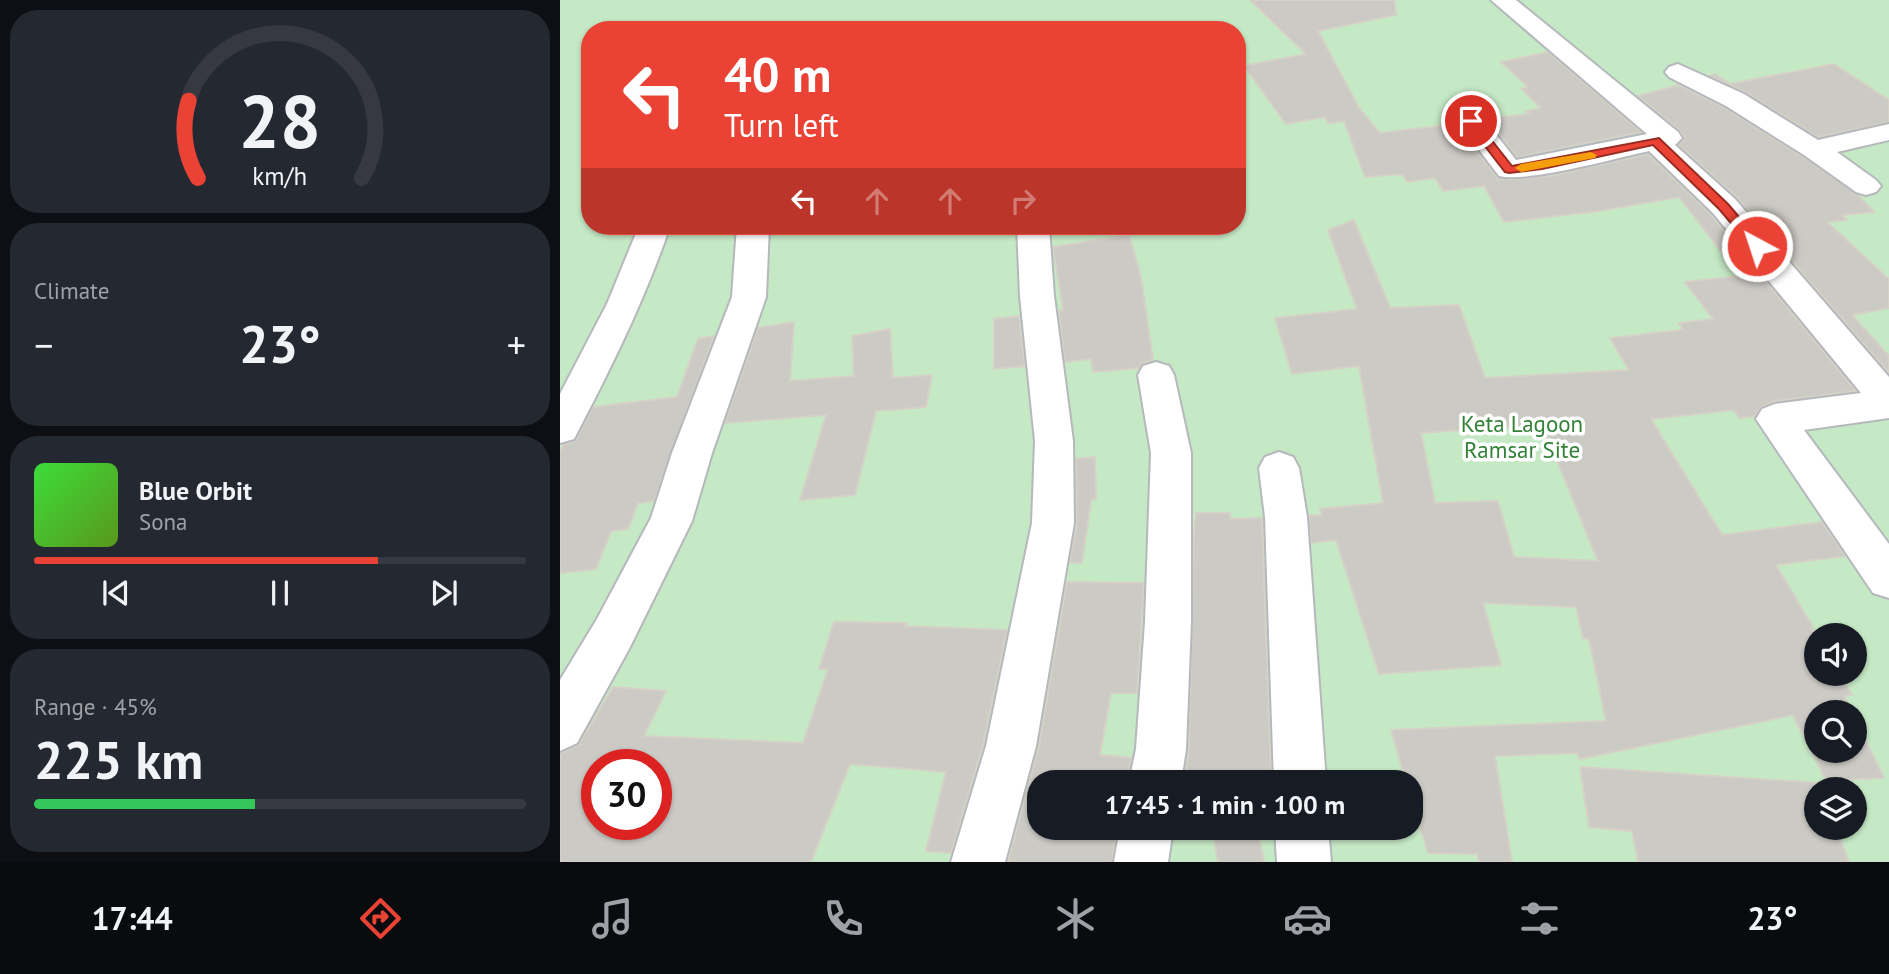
<!DOCTYPE html>
<meta charset="utf-8">
<style>
:root{--surface:#171b24;--page:#242831;--text:#f1f3f6;--muted:#9ea1a6;--line:#363941;--accent:#ea4335}
body{margin:0;font-family:"PT Sans",sans-serif;background:var(--page);color:var(--text);height:100vh;display:flex;flex-direction:column;font-size:26px;white-space:nowrap}
*{box-sizing:border-box;margin:0}
p{font-size:23px;color:var(--muted)}
.icon{flex:none;width:38px;height:38px;fill:none;stroke:currentColor;stroke-width:2;stroke-linecap:round;stroke-linejoin:round}
.map{position:relative;flex:1;overflow:hidden}
.side{display:flex;flex-direction:column;gap:10px;padding:10px;background:#0d0f14;width:560px}
.side>*{flex:none}
.top-card{position:absolute;left:21px;top:21px;width:665px;height:214px;border-radius:28px;box-shadow:0 2px 5px #0004;background:#ea4335;color:#fff;overflow:hidden}
.controls{position:absolute;left:1244px;top:623px;display:grid;gap:14px}
.controls a{display:grid;place-items:center;width:63px;height:63px;border-radius:50%;background:var(--surface);box-shadow:0 2px 5px #0004;font-size:35px}
.speed{position:absolute;left:21px;top:749px;display:flex;gap:14px;font-size:35px;font-weight:700;text-align:center}
.speed>*{display:grid;place-content:center;width:91px;height:91px;border-radius:50%;background:var(--surface);box-shadow:0 2px 5px #0004;line-height:1}
.speed .limit{border:10px solid #d22;background:#fff;color:#111}
.pin{position:absolute;display:grid;place-items:center;width:60px;height:60px;color:#fff;margin:-30px;border:4px solid #fff;border-radius:50%;box-shadow:0 2px 7px #0007}
.me{position:absolute;width:77px;margin:-38px;rotate:320deg;stroke-linejoin:round;filter:drop-shadow(0 0 5px #0008)}
.turn{display:flex;align-items:center;gap:24px;height:147px;padding:0 28px;font-size:32px}
.turn .icon{width:91px;height:91px;stroke-width:2.5}
.turn b{display:block;font-size:49px;line-height:60px}
.lanes{display:flex;align-items:center;height:66px;padding:0 28px;background:#0003;justify-content:center;gap:35px;direction:ltr}
.lanes .off{opacity:.35}
.big{font-size:52px;font-weight:700;line-height:1.1}
.side .card{flex:1;display:flex;flex-direction:column;justify-content:center;gap:10px;min-width:0;padding:0 24px;border-radius:28px;background:var(--page)}
.side .dial{align-items:center;gap:0}
.dial svg{height:182px;overflow:visible;fill:none;stroke:var(--line);stroke-width:7;stroke-linecap:round;text-anchor:middle}
.dial text{fill:var(--text);stroke:none}
.song{display:flex;align-items:center;gap:21px}
.cover{width:84px;height:84px;border-radius:10px;background:linear-gradient(135deg,hsl(120 70% 55%),hsl(90 70% 35%))}
.played{height:7px;border-radius:4px;background:linear-gradient(90deg,var(--accent) 70%,var(--line) 70%)}
.keys{display:flex;justify-content:space-around;direction:ltr}
.heat{display:flex;justify-content:space-between;align-items:center;font-size:38px;direction:ltr}
.charge{height:10px;border-radius:5px;background:linear-gradient(90deg,#34c759 45%,var(--line) 0)}
.trip{position:absolute;left:467px;top:770px;width:396px;height:70px;border-radius:28px;background:var(--surface);box-shadow:0 2px 5px #0004;font-weight:700;line-height:70px;text-align:center}
.tab-bar{display:flex;height:112px;justify-content:space-around;align-items:center;background:#090b0e;color:var(--muted)}
.tab-bar .icon{width:49px;height:49px}
.tab-bar .active{color:var(--accent)}
.tab-bar b{font-size:32px;color:var(--text)}
main{display:flex;flex:1;min-height:0}
.map>svg:first-child{display:block}
.green{fill:#c5e8c5;fill-rule:evenodd}
.building{fill:#cccac5;stroke:#d6d1c6;stroke-width:2;fill-rule:evenodd}
.lines{fill:none;stroke-linecap:round;stroke-linejoin:round}
.minor-casing{stroke:#b5b8bc;stroke-width:4}
.minor{fill:#fff;fill-rule:evenodd}
.route{fill:#ea4335;stroke:#982c22;stroke-width:2}
.slow{fill:#f59e0b}
.labels{text-anchor:middle;stroke-width:7;stroke-linejoin:round;paint-order:stroke}
.park-label{font-size:23px;fill:#348238;stroke:#fff}
</style>
<main>
<section class="side">
<div class="card dial"><svg viewBox="0 0 100 80">
<path d="M14 69A42 42 0 1 1 86 69"/>
<path d="M14 69A42 42 0 0 1 10 35" stroke="#ea4335"/>
<text x="50" y="56" font-size="32" font-weight="700">28</text>
<text x="50" y="72" font-size="11">km/h</text>
</svg></div>
<div class="card"><p>Climate</p>
<div class="heat"><a>−</a><b class="big">23°</b><a>+</a></div>
</div>
<div class="card">
<div class="song"><i class="cover"></i><div><b>Blue Orbit</b><p>Sona</p></div></div>
<div class="played"></div>
<div class="keys"><svg class="icon" aria-label="previous" viewBox="0 0 24 24"><path d="M18 5L8 12l10 7zM5 5v14"/></svg><svg class="icon" aria-label="pause" viewBox="0 0 24 24"><path d="M8 5v14M16 5v14"/></svg><svg class="icon" aria-label="next" viewBox="0 0 24 24"><path d="M6 5l10 7-10 7zM19 5v14"/></svg></div>
</div>
<div class="card"><p>Range · 45%</p><b class="big">225 km</b><div class="charge"></div></div>
</section>
<div class="map">
<svg width="1329" height="862" viewBox="0 0 1329 862">
<rect width="100%" height="100%" fill="#f1efe8"/>
<path class="green" d="M0,0h1329v862h-1329zM30,30h647v196h-647zM1256,635h39v39h-39zM1256,712h39v39h-39zM37,765h59v59h-59zM480,782h370v46h-370zM1256,789h39v39h-39z"/>
<path class="building" d="M690,0h144l2,15 -78,16 41,77 21,25 76,-9 41,54 15,2 39,-4 97,-22 63,61 145,176 -81,10 -14,6 -6,9 -16,2 -5,-8 -83,9 71,116 100,-13 23,34 -69,9 38,64h-3l5,9v36h23l13,21 -8,1 8,16h-36v39h39v-33l29,60 -58,2 -33,-65 -214,44 -1,-6 -83,3 17,106h-33l-2,-8 -49,-1 -18,-57v-14h-4l-15,-52 215,-9 -17,-82 -6,-1 -7,-31 -93,-4 18,62 -122,9 -43,-134 -25,3 -2,-27 13,-1 -2,-6 63,-6 -24,-137 -67,8 -17,-56 82,-9 -29,-79 26,-10 36,88 69,-3 26,73 144,-8 -19,-32 73,-8 -4,-7 34,-4 -28,-37 55,-6 -61,-79 -80,14 -95,11 -20,-36 -41,5 -8,-13 -28,4 -5,-8 -37,3 -21,-56 -15,2 -5,-6 -38,7 -42,-58 62,-12zM982,424l56,137 -84,-4 -16,-56 -63,2 -14,-70z
M988,52l93,80 -124,25 -29,-38 41,-5 -3,-3 15,-3 -19,-19 6,-2 -27,-25z
M1274,64l55,36v22l-71,15 -73,-45 -35,-16 5,-2 15,10z
M1118,85l47,23 78,49 55,38 16,17 -32,3 5,5 -20,2 62,57v29l-37,7 37,41v17l-152,-176 -58,-52 6,-7 -5,-7 -42,-35z
M569,235l12,42 12,83 -11,3 -3,5 -46,4 -2,-13 -26,3 -6,-51 4,-1 -10,-63z
M459,316l6,50 -31,3v-50z
M234,322l-4,59 64,-5 -2,-40 38,-7 3,49 39,-3 -6,32 -50,4 -21,84 -55,5 26,-85 -101,8 33,-95z
M154,336l-60,165 -16,2 -10,26 -17,2 -15,38 -36,4v-120l3,-8 13,-5 17,-33 84,-10 21,-58z
M535,457l1,42 -5,1 -9,63 -12,-1 7,-39 -1,-64z
M636,513h34v6l32,-1 9,264h-87l5,-33 5,-216z
M507,582l77,1 -7,110h-26l-11,62 31,3 -4,24h-87v46h77l-5,34h-104l31,-116z
M274,622l73,1 -2,3 102,4 -24,115 -32,108 -25,-2 20,-79 -96,-8 -39,98h-251v-109l19,-9 34,-57 53,4 -22,45 159,7 25,-74h-9zM37,765h59v59h-59z
M1020,767l239,16 3,6h-6v39h20l13,34h-211l-6,-31 -43,-4z
M652,828h45l7,34h-46z"/>
<g class="lines">
<g class="minor-casing">
<path id="minor" d="M931,0h25l162,132 4,6 -7,7 60,54 154,178v41l-85,12 85,114v54l-16,-5 -117,-174 6,-10 13,-5 86,-11 -148,-180 -64,-62c-33,7 -121,32 -150,25l-42,-55 4,-6 10,-2 10,2 35,45 131,-26z
M1118,64l66,30 74,46 71,-16v16l-52,12 39,28 5,6 -5,6 -10,3 -10,-3 -52,-37 -78,-49 -57,-29 -4,-5 4,-5z
M79,226h31c-25,74 -60,144 -96,213l-14,4v-49l47,-90z
M177,226h32l-3,71 -54,156 -20,68 -63,128 -52,94 -17,8v-71l37,-61 54,-101 21,-65 60,-156z
M457,226h32l5,70 19,145 1,82 -38,223 -31,116h-54l35,-116 46,-223 3,-82 -15,-145z
M596,362l13,4 5,9 17,78v169l-5,127 -5,33h-52l7,-33 9,-127 6,-169 -13,-78 5,-9z
M719,452l14,5 6,11 8,49 19,265h-52l-9,-265 -6,-49 6,-11z
M560,828h53l-5,34h-54z
M715,828h53l3,34h-54z"/>
</g>
<use href="#minor" class="minor"/>
</g>
<path class="route" d="M907,119h8l37,47 147,-28 69,66 36,42 -2,2h-10l-33,-39 -66,-64 -111,24 -33,4 -4,-1 -38,-49z"/>
<path class="slow" d="M1031,152l6,3 -2,3 -74,14 -6,-4 6,-4z"/>
<g class="labels">
<g class="park-label">
<text x="962" y="432">Keta Lagoon<tspan x="962" dy="26">Ramsar Site</tspan></text>
</g>
</g>
</svg>
<div class="controls">
<a><svg class="icon" aria-label="sound" viewBox="0 0 24 24"><path d="M4 9h4l5-4v14l-5-4H4zM17 9q2 3 0 6"/></svg></a>
<a><svg class="icon" aria-label="search" viewBox="0 0 24 24"><circle cx="10" cy="10" r="6"/><path d="M15 15l6 6"/></svg></a>
<a><svg class="icon" aria-label="layers" viewBox="0 0 24 24"><path d="M12 4l9 5-9 5-9-5zM3 14l9 5 9-5"/></svg></a>
</div>
<div class="speed"><div class="limit">30</div></div>
<div class="pin" style="left:911px;top:121px;background:#d93025"><svg class="icon" aria-label="arrive" viewBox="0 0 24 24"><path d="M6 21V4h12l-3 4 3 4H6"/></svg></div>
<svg class="me" style="left:1197px;top:246px" viewBox="-20 -20 40 40"><circle r="17" fill="#ea4335" stroke="#fff" stroke-width="3"/><path d="M0-11L8 9 0 5-8 9z" fill="#fff"/></svg>
<div class="trip">17:45 · 1 min · 100 m</div>
<div class="top-card">
<div class="turn"><svg class="icon" aria-label="left" viewBox="0 0 24 24"><path d="M17 20v-9H6M10 6l-5 5 5 5"/></svg><div><b>40 m</b>Turn left</div></div>
<div class="lanes"><svg class="icon" aria-label="left" viewBox="0 0 24 24"><path d="M17 20v-9H6M10 6l-5 5 5 5"/></svg><svg class="icon off" aria-label="ahead" viewBox="0 0 24 24"><path d="M12 20V5M6 11l6-6 6 6"/></svg><svg class="icon off" aria-label="ahead" viewBox="0 0 24 24"><path d="M12 20V5M6 11l6-6 6 6"/></svg><svg class="icon off" aria-label="right" viewBox="0 0 24 24"><path d="M7 20v-9h11M14 6l5 5-5 5"/></svg></div>
</div>
</div>
</main>
<nav class="tab-bar">
<b>17:44</b>
<svg class="icon active" aria-label="directions" viewBox="0 0 24 24"><path d="M12 3l9 9-9 9-9-9zM9 14v-3h6M13 9l2 2-2 2"/></svg>
<svg class="icon" aria-label="music" viewBox="0 0 24 24"><path d="M9 18V5l10-2v13"/><circle cx="6" cy="18" r="3"/><circle cx="16" cy="16" r="3"/></svg>
<svg class="icon" aria-label="phone" viewBox="0 0 24 24"><path d="M5 4h4l2 5-3 2q2 4 5 5l2-3 5 2v4C11 20 4 13 5 4z"/></svg>
<svg class="icon" aria-label="climate" viewBox="0 0 24 24"><path d="M12 3v18M4 7l16 10M4 17L20 7"/></svg>
<svg class="icon" aria-label="car" viewBox="0 0 24 24"><path d="M5 17H2v-5l4-1 3-4h7l3 4 3 1v5h-3M9 17h6M6 11h13"/><circle cx="7" cy="17" r="2"/><circle cx="17" cy="17" r="2"/></svg>
<svg class="icon" aria-label="filters" viewBox="0 0 24 24"><path d="M4 7h16M4 17h16"/><circle cx="9" cy="7" r="2"/><circle cx="15" cy="17" r="2"/></svg>
<b>23°</b>
</nav>
